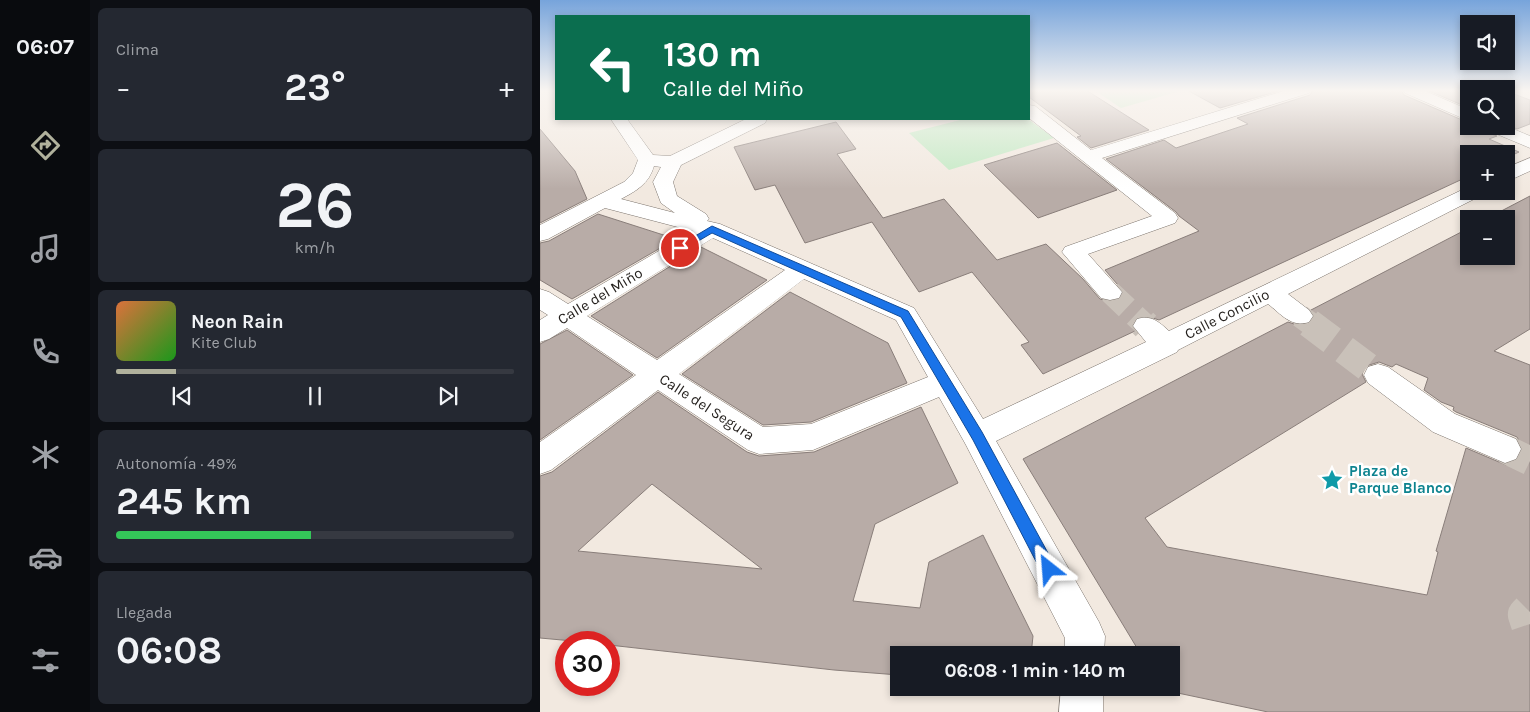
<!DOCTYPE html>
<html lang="es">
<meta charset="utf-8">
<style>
:root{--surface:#171b24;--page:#242831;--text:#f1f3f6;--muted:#9ea1a6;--line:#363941;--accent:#b0b19c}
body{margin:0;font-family:Karla,sans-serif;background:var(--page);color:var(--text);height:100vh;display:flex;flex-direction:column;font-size:19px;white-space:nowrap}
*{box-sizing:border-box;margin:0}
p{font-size:16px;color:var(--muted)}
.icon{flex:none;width:28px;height:28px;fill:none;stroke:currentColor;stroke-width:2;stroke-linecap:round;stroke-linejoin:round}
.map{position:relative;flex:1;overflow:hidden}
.panel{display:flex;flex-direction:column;gap:8px;padding:8px;background:#0d0f14;width:450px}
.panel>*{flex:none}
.guide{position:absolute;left:15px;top:15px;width:475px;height:105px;border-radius:0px;box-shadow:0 2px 8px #0003;background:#0b6e4f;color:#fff;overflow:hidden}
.buttons{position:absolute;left:920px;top:15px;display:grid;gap:10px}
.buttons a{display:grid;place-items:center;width:55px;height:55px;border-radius:0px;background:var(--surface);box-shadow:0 2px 8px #0003;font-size:25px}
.speed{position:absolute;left:15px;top:631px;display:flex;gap:10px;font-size:25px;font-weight:700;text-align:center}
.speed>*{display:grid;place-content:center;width:65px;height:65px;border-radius:50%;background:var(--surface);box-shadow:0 2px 8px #0003;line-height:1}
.speed .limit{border:8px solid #d22;background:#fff;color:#111}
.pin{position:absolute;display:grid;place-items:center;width:42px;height:42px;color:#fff;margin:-21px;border:2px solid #fff;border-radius:50%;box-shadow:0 1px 5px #0007}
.me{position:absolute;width:55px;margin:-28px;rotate:332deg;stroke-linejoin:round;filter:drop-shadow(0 0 4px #0008)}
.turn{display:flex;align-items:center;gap:18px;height:105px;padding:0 25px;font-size:22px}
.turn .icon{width:65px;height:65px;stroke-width:2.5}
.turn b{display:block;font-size:35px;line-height:42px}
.big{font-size:38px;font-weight:700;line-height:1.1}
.panel .card{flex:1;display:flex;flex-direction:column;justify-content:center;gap:8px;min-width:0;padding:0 18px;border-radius:8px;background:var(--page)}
.panel .dial{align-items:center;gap:0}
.dial b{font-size:65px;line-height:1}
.song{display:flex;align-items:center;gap:15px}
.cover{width:60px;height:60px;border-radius:8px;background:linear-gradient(135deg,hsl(20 70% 55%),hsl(120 70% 35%))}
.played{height:5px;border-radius:2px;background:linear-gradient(90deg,var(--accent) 15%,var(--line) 15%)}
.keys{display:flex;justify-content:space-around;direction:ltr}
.heat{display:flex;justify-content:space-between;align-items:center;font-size:28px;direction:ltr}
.charge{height:8px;border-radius:4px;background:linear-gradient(90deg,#34c759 49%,var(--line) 0)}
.trip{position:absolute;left:350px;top:646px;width:290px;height:50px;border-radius:0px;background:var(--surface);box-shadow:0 2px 8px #0003;font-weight:700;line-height:50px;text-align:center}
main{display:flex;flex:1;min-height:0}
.menu{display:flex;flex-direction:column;width:90px;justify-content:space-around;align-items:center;background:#090b0e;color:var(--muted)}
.menu .icon{width:35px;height:35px}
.menu .on{color:var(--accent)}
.menu b{font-size:22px;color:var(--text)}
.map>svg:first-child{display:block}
.green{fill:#c2e9c3}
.building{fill:#b8aca7;stroke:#897e7a;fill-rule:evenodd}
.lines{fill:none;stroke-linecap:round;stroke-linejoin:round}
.minor-tunnel-far2{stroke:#c9c1b9;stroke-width:23;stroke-dasharray:23 11;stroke-linecap:butt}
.minor-tunnel-far1{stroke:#c9c1b9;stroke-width:29;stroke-dasharray:29 15;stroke-linecap:butt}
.minor-tunnel{stroke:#c9c1b9;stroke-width:38;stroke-dasharray:38 19;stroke-linecap:butt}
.minor-casing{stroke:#7c746d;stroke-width:1}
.minor{fill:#fff;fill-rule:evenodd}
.route{fill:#1a73e8;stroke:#114b97}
.labels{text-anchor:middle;stroke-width:5;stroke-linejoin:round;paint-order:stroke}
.street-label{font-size:15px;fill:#231f1c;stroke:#fff}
.culture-label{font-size:15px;font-weight:bold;fill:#0d838f;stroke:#fff;text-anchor:start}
</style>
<main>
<nav class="menu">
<b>06:07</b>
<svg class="icon on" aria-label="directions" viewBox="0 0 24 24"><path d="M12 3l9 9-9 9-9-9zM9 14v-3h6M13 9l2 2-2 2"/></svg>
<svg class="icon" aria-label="music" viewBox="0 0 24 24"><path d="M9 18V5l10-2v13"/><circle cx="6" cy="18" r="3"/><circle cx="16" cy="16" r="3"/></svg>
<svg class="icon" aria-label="phone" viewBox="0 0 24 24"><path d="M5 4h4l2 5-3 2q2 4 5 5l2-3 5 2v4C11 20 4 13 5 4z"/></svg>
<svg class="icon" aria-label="climate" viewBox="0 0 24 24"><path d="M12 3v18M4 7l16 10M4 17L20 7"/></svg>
<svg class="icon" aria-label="car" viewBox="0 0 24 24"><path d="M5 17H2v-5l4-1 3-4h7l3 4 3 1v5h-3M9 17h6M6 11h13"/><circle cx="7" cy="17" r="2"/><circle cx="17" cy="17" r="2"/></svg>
<svg class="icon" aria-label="filters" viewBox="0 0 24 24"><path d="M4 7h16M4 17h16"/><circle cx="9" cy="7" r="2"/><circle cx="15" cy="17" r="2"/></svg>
</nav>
<section class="panel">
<div class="card"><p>Clima</p>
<div class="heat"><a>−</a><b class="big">23°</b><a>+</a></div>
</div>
<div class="card dial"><b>26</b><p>km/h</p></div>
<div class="card">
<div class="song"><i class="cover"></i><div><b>Neon Rain</b><p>Kite Club</p></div></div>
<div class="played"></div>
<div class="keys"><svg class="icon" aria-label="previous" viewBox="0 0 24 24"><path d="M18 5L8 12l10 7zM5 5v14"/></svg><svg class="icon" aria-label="pause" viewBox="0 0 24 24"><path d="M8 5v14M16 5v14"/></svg><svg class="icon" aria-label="next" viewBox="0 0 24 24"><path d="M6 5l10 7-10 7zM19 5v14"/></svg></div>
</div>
<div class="card"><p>Autonomía · 49%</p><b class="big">245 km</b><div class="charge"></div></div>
<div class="card"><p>Llegada</p><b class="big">06:08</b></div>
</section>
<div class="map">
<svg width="990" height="712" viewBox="0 0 990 712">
<rect width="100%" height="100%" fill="#f2e9e0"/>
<path class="green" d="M554,90h85l1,1 -59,17z
M424,119h64l26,19 -105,32 -40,-37z"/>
<path class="building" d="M489,90h57l63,40 -58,18 -14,-11 4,-1 -52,-39z
M647,90h95l-62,18z
M773,90h88l3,5 65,28v3h14l3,6 11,4 -8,3 30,13 -13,6v-4h-37v22l-310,144 -12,-4 -10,1 -6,9 4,5 -92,43 -22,-29 8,-3 -57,-70 -53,20 -47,-70 -67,21 -30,-58 -20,5 -21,-43 102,-25 20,27 -19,5 46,64 61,-19 53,61 49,-16 37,35 17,20 10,3 9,-2 5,-8 -19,-22 94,-39 -20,-15 -3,-4 -70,-53 58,-19 12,8 72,-24 -11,-6 73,-23z
M887,90h42v18z
M966,91l24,9v24l-13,5 -11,-5z
M0,129l35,42 12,28 -47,24z
M517,143l60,47 -79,28 -54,-53z
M990,196v133l-36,22 36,14v347h-262l-114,-24h17v-33h-34v-7l-114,-189 265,-137 9,3 12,-1 6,-7 -4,-7 158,-82v28h37v-37h-20zM839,362l13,5 4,-3 32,14 -4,12 17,12 13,5 -1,3 3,2 61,25 6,11 -5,12 -12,5 -40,-17 -30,103 2,1 -11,43 -260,-48 -22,-29 221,-136 -4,-8 4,-8z
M58,214l78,25 -104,60 -32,-19v-37l9,-2z
M161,247l66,33 -110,78 -66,-42z
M250,292l98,51 19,40 -96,39 -48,3 -81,-51z
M27,330l66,45 -93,65v-96z
M118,392l89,60 12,4 55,-4 107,-45 37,76 -83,41 -22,77 67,7 9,-46 54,-27 50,101 -2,19h-132v20l-65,-5 -225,-25v-3h-25l-44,-4v-162l12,-4zM112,484l110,85 -184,-18z"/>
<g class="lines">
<path class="minor-tunnel-far2" d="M570,292l34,32
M760,316l11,8"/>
<path class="minor-tunnel-far1" d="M603,323l3,3
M769,323l69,52
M965,449l25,12"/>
<path class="minor-tunnel" d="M990,612l-3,3 3,9"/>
<g class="minor-casing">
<path id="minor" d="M747,90h24l-2,3 -207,65 73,55 3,5 -3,5 -87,31 34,38 -3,6 -9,2 -9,-2 -39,-46 3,-5 87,-31 -123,-98v-13l6,1 56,44z
M863,90h20l46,20v11l-64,-28z
M71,119h16l26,36 17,1 76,-37h21l-2,4 -84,42 -8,17 4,14 29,18 3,5 -2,2 13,3 194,84 69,111 163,-77 -13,-16 4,-7c14,-4 21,2 32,12l299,-144 1,4h16l-3,4 -194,99 21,16 4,6 -4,6c-18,6 -28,-8 -41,-18l-90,46 -1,2 -181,89 103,181 6,14 -1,19h-40l1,-17 -99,-193 -27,-48 -126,53 -54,4 -11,-4 -90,-60 -107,80 -11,4v-32l96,-67 -69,-47 -18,11 -9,3v-22l8,-5 -8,-5v-21l9,3 19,12 125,-73 -88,-23 -57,31 -8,2v-16l84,-43 9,-9 5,-13zM114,166l7,1 -8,15 8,21 14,10 -54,-14c15,-8 28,-15 33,-33zM173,238l72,32 -128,90 -70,-44zM264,279l92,41 32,57 -117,47 -48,3 -84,-53z
M945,126h21l24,10v12l-43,-18z
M990,158v13l-24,11v-14z
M838,364l10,3 67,47 61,25 5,10 -5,10 -11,4 -72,-31 -65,-49 -4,-8 4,-8z
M521,688h42v24h-44z"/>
</g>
<use href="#minor" class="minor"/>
</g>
<linearGradient id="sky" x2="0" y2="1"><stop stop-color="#77a4db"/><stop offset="0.48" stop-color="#f9f5f1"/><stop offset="1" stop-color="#f9f5f1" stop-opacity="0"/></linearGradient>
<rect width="990" height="189" fill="url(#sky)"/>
<path class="route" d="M172,226l196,85 74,121 72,132 3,5 -3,6 -5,2 -6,-2 -70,-135 -72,-123 -189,-84 -29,17 -3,1 -5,-3z"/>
<defs>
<g id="sight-bare" transform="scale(1.725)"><path d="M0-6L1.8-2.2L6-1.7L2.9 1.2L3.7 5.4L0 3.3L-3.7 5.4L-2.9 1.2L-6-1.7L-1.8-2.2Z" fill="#0f9aa8" stroke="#fff" stroke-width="2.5" paint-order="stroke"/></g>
</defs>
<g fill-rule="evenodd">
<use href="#sight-bare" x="792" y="480"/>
</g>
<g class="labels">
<g class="street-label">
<text transform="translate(60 296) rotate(-31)" y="5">Calle del Miño</text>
<text transform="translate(687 314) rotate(-27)" y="5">Calle Concilio</text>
<text transform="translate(167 407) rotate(33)" y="5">Calle del Segura</text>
</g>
<g class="culture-label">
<text x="809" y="476">Plaza de<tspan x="809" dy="17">Parque Blanco</tspan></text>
</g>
</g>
</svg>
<div class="buttons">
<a><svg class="icon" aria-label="sound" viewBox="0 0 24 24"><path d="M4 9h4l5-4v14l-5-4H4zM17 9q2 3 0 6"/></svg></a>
<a><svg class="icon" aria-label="search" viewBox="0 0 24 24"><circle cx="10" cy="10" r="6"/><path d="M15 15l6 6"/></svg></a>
<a>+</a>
<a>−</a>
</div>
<div class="speed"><div class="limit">30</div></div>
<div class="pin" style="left:140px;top:248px;background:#d93025"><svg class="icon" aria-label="arrive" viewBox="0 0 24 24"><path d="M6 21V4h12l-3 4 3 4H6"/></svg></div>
<svg class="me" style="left:509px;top:569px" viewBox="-20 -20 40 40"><path d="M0-17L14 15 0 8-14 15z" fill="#1a73e8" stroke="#fff" stroke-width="4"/></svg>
<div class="trip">06:08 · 1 min · 140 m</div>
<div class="guide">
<div class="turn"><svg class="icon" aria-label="left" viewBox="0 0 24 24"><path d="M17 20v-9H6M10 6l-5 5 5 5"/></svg><div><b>130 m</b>Calle del Miño</div></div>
</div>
</div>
</main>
